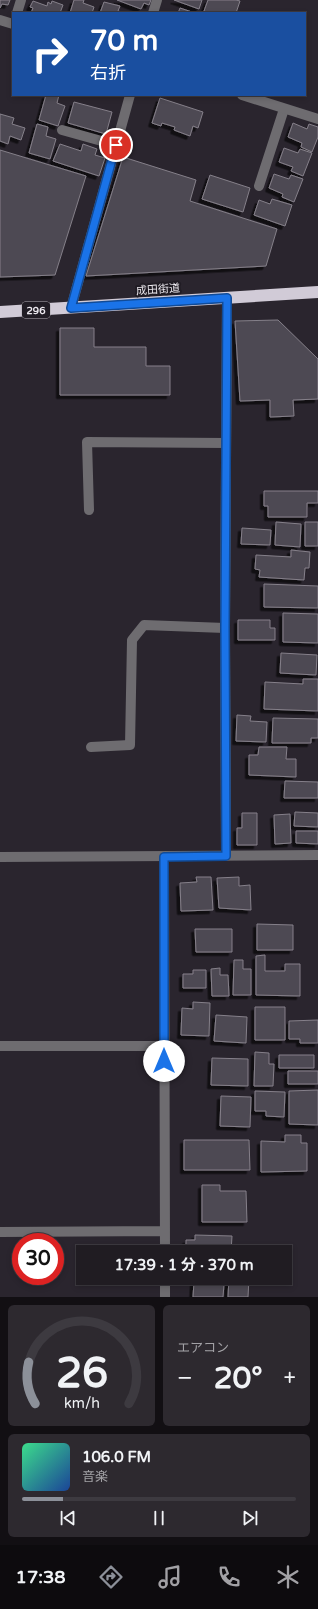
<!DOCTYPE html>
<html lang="ja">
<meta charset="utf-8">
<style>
:root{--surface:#201c22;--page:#2d292f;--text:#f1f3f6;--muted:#a2a1a5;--line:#3d3a40;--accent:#8c9099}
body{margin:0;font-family:"Varela Round","Noto Sans JP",sans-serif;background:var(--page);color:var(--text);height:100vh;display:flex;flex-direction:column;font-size:15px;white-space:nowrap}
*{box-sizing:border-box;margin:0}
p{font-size:13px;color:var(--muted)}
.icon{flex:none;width:22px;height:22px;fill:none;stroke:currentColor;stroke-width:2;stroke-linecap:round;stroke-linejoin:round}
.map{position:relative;height:1297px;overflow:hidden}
.sheet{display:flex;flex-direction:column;gap:8px;padding:8px;background:#120f13;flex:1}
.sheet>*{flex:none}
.top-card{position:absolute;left:12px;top:12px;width:294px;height:84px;border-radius:0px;box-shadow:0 2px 6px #0003,0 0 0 1px var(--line);background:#1a4fa0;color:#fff;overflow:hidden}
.speed{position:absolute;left:12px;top:1233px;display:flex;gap:8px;font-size:20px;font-weight:700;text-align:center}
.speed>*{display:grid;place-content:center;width:52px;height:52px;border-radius:50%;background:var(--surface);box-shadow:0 2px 6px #0003,0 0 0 1px var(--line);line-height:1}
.speed .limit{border:6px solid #d22;background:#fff;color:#111}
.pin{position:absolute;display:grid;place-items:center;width:34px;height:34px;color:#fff;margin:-17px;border:2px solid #fff;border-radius:50%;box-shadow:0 1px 4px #0007}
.me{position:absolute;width:44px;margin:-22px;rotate:0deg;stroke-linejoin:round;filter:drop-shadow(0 0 3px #0008)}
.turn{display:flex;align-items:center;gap:14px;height:84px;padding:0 12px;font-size:18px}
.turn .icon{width:52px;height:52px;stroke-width:2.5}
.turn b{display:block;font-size:28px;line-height:34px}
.big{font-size:30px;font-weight:700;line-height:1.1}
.sheet .tile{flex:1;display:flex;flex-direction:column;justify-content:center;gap:6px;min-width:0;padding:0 14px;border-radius:6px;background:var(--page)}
.sheet .dial{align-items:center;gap:0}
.dial svg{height:104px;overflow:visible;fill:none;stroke:var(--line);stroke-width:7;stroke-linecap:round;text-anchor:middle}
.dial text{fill:var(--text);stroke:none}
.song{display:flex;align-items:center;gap:12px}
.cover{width:48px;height:48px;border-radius:6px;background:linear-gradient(135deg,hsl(150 70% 55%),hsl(220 70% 35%))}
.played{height:4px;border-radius:2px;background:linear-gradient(90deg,var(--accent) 15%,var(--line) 15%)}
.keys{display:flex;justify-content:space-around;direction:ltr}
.heat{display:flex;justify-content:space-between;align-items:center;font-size:22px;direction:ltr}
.sheet .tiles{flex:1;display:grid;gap:8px;grid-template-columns:1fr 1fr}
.tile:last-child{grid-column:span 2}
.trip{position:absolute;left:76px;top:1245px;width:216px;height:40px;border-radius:0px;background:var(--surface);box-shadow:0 2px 6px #0003,0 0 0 1px var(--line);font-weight:700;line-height:40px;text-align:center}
.menu{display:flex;height:64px;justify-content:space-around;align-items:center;background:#0d0b0e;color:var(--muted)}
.menu .icon{width:28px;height:28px}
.menu .selected{color:var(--accent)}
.menu b{font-size:18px;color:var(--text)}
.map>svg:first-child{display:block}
.building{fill:#4e4952;stroke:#85808a;filter:url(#shadow)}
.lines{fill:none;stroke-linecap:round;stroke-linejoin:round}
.lane{stroke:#6e6c70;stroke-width:10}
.street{stroke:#6e6c70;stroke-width:10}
.highway{stroke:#d1cbd7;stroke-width:12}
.route-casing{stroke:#114b97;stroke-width:10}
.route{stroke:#1a73e8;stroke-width:7}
.labels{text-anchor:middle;stroke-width:4;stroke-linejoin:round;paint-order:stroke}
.shield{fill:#201c24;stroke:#afacb2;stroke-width:1}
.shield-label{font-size:10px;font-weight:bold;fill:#ece9ef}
.street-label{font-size:11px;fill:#ece9ef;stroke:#201c24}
</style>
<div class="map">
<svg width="318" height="1297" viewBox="0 0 318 1297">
<defs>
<filter id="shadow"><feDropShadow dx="-3.5" dy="3.5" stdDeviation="0" flood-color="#0009"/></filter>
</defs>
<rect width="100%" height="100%" fill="#2a252e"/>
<path class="building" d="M0,0h10l-2,5 -6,-1 -2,4z
M74,0h10l-1,3 11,4 -2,6h-22z
M117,0h34l-2,5 -5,-2 -3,6z
M174,0h28l-3,9z
M208,0h28l4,1 -4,12h-25l-7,-2z
M33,1l14,5 1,-4 3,2 1,-3 11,4 -3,8h-29l2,-5 -3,-1z
M104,2l16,4 -2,5 8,2h-26z
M180,8l15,5h-17z
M46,95h13l-2,8 8,3 -7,20 -19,-6z
M160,98l43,14 -5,16 -5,-2 -3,10 -16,-6 1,-3 -13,-4 -1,3 -9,-3z
M74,102l38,10 -6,22 -38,-11z
M0,114l14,4 -2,6 13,4 -4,12 -11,-4 -2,8 -8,-3z
M293,123l14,6 2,-5 9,3v10l-6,15 -11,-5 1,-4 -14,-6z
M37,124l11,3 -2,9 10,3 -6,20 -21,-6z
M60,144l21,7 2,-7 14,5 -2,6 10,3 -6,18 -46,-15z
M284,148l14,5 2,-4 12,4 -9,23 -12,-5 2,-4 -14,-5z
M0,150l86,26 -31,99 -55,2z
M123,157l73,23 -6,21 87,28 -11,37 -180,10z
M274,174l15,5 2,-4 12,4 -9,23 -12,-5 1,-3 -14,-6z
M210,175l40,13 -7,24 -41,-13z
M272,199l20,6 -7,21 -31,-11 5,-15 11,4z
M278,320l40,39v40l-25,1 1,16 -24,1v-17l-30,1 -5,-80z
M60,328h34v19h52v19h24v29h-110z
M264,491h54v12h-11v14h-39v-11h-4z
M276,522l25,2 -1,23 -25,-2z
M305,522h13v24h-13z
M242,528l29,2 -1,15 -29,-1z
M291,550l19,2 -1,16h-4l-1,12 -45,-3 1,-7 -5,-1 1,-14 35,2z
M264,584l54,2v22l-54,-1z
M283,613l35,1v29l-35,-1z
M238,620h32v8h5v12h-37z
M281,653l36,2 -1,20 -36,-2z
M303,679h15v32l-54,-2 1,-27 38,2z
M237,715l14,1 -1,5 17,1 -1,20 -30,-1z
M273,718l45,1v19h-7v5h-39z
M259,747h28l-1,12h10v18l-47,-2v-20h9z
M285,781l33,1v16h-34z
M295,812l23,1v14l-24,-1z
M242,813h15v32h-20v-17h5z
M290,814l1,29 -16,1 -1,-29z
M296,831h22v13l-22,-1z
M196,877h15l2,33 -32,1 -1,-28 17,-1z
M239,877v9l11,-1 1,25 -32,-2 -2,-30z
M257,924l36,1v25h-36z
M195,929h37v23h-36z
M265,955v16h20v-7h15v32l-44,-1v-39z
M234,960h9v9h8v26h-18z
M220,968v7h8l1,21h-17l-1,-27z
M193,970h13v18h-23v-14h10z
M193,1002l17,1 -1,33 -28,-1 1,-27 11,1z
M255,1007h30v33h-30z
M216,1015l31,2 -1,26 -32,-2z
M318,1020v23h-18v-4h-11v-18z
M255,1052l14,1v11h5l-1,22h-19z
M279,1055h35v13h-35z
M212,1058l36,1v27l-37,-1z
M288,1071h30v13h-30z
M318,1090v35l-29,-1v-33z
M255,1091l30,1 -1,25 -18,-1v-5h-11z
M221,1096l30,1 -1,30 -30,-1z
M285,1135h16v8h6v28l-46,1v-31l24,1z
M184,1140h65l1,30h-66z
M202,1185h18v6h26l1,31h-45z
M195,1235l37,1 -1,16h-45v-12h9z
M229,1278h20l-1,19h-20z
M194,1282l30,2 -1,13h-30z"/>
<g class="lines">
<path class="lane" d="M17,13l4,-13
M62,130l54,15
M259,186l25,-77
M89,510l-2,-68 139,1
M91,747l39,-2 2,-105 12,-15 81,3
M226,856l-1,-228 2,-330"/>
<path class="street" d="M153,13l4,-13
M0,20l13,4
M242,95l76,24
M71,308l59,-213
M0,857l318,-2
M164,857l1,395
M0,1046h164
M0,1232l165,-1
M165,1278v19"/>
<path class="highway" d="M0,312l318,-20"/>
</g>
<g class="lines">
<g class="route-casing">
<path id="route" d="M116,145l-45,163 156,-10 -2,330 1,228 -62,1v204"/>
</g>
<use href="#route" class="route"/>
</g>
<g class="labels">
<rect class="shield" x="22" y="302" width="28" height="16" rx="3"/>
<g class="shield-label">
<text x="36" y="314">296</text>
</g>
<g class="street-label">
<text transform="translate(158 289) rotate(-4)" y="4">成田街道</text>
</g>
</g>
</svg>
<div class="speed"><div class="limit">30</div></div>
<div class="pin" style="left:116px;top:145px;background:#d93025"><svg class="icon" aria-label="arrive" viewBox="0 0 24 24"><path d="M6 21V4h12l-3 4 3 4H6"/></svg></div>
<svg class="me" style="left:164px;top:1061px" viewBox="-20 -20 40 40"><circle r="19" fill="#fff"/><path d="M0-13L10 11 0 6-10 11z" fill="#1a73e8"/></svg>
<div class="trip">17:39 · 1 分 · 370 m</div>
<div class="top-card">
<div class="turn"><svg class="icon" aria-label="right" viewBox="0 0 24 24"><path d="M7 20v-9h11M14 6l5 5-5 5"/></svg><div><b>70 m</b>右折</div></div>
</div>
</div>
<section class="sheet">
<div class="tiles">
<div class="tile dial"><svg viewBox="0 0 100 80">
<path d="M14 69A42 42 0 1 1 86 69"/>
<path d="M14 69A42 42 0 0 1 9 37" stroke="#8c9099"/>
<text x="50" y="56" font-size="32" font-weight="700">26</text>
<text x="50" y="72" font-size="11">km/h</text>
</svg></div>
<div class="tile"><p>エアコン</p>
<div class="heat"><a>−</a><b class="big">20°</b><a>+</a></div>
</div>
<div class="tile">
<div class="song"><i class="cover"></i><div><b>106.0 FM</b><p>音楽</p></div></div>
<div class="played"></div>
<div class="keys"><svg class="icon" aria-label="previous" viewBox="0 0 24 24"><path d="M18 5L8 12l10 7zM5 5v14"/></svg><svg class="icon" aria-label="pause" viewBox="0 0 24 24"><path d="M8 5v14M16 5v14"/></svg><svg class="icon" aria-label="next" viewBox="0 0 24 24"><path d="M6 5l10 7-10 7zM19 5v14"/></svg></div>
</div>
</div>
</section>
<nav class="menu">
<b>17:38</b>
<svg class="icon selected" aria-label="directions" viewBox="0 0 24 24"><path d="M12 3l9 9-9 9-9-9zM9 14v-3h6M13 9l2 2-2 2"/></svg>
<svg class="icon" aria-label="music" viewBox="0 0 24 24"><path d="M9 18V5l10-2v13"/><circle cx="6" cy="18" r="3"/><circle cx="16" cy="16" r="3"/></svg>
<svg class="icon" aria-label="phone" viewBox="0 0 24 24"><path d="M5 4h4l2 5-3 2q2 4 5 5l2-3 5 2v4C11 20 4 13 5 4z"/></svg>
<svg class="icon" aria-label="climate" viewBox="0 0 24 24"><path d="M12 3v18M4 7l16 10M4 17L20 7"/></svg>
</nav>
